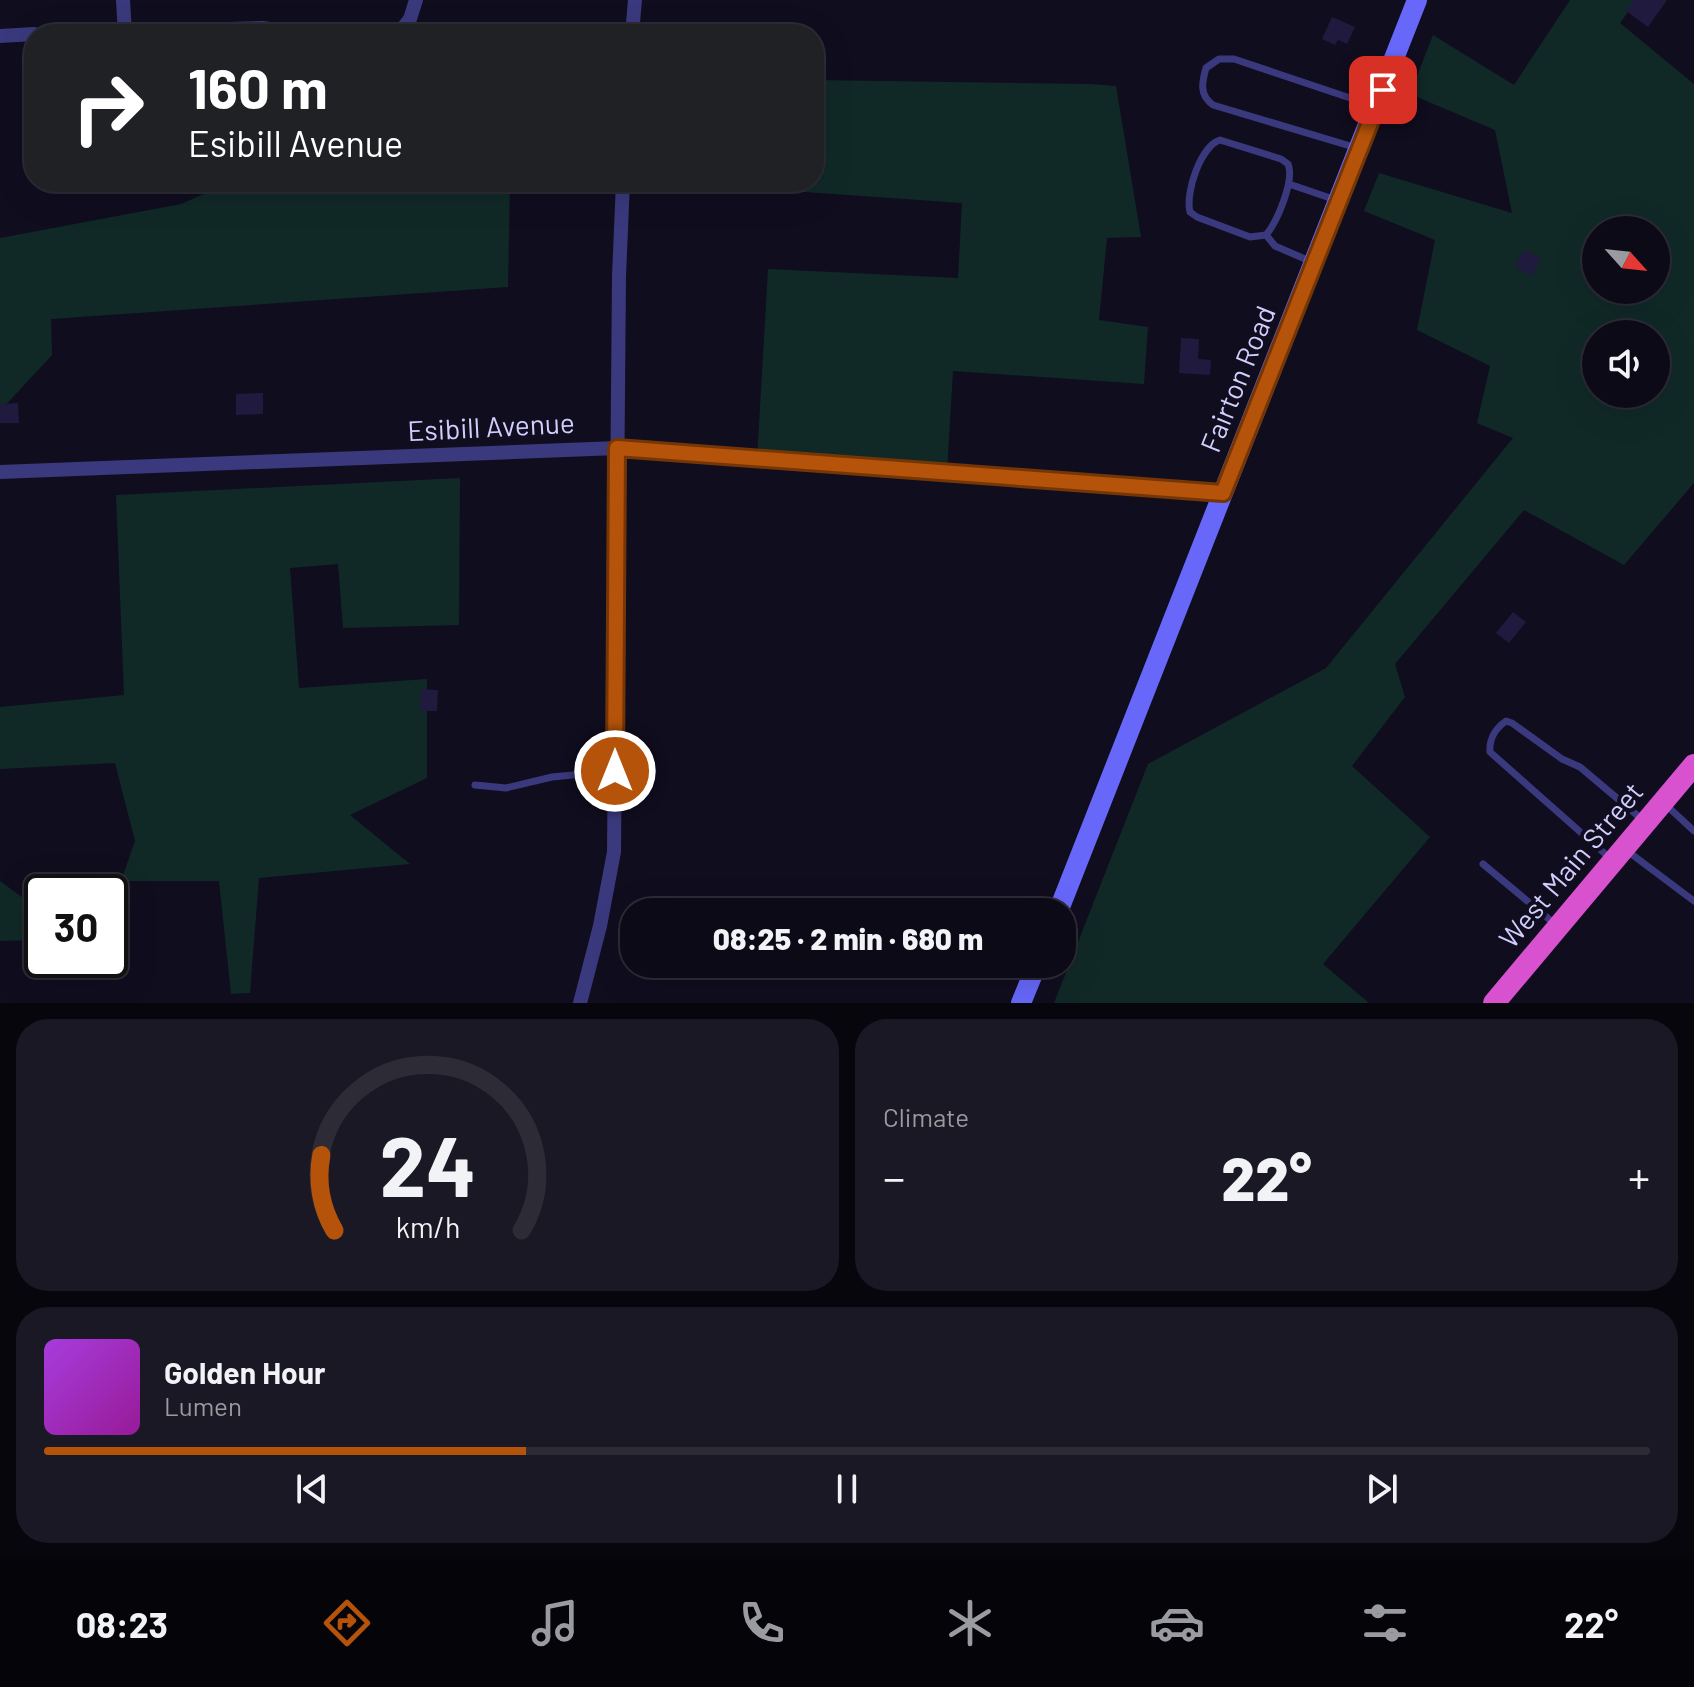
<!DOCTYPE html>
<meta charset="utf-8">
<style>
:root{--surface:#0c0a17;--page:#1a1824;--text:#f1f3f6;--muted:#9a9aa1;--line:#2c2b36;--accent:#b45309}
body{margin:0;font-family:Barlow,sans-serif;background:var(--page);color:var(--text);height:100vh;display:flex;flex-direction:column;font-size:30px;white-space:nowrap}
*{box-sizing:border-box;margin:0}
p{font-size:26px;color:var(--muted)}
.icon{flex:none;width:44px;height:44px;fill:none;stroke:currentColor;stroke-width:2;stroke-linecap:round;stroke-linejoin:round}
.map{position:relative;height:1003px;overflow:hidden}
.panel{display:flex;flex-direction:column;gap:16px;padding:16px;background:#07060d;flex:1}
.panel>*{flex:none}
.banner{position:absolute;left:24px;top:24px;width:800px;height:168px;border-radius:32px;box-shadow:0 8px 32px #0002,0 0 0 2px var(--line);background:#202124;color:#fff;overflow:hidden}
.needle{width:52px;rotate:117deg}
.fabs{position:absolute;left:1582px;top:216px;display:grid;gap:16px}
.fabs a{display:grid;place-items:center;width:88px;height:88px;border-radius:50%;background:var(--surface);box-shadow:0 8px 32px #0002,0 0 0 2px var(--line);font-size:40px}
.speed{position:absolute;left:24px;top:874px;display:flex;gap:16px;font-size:40px;font-weight:700;text-align:center}
.speed>*{display:grid;place-content:center;width:104px;height:104px;border-radius:50%;background:var(--surface);box-shadow:0 8px 32px #0002,0 0 0 2px var(--line);line-height:1}
.speed .limit{border:4px solid #111;border-radius:12px;background:#fff;color:#111}
.pin{position:absolute;display:grid;place-items:center;width:68px;height:68px;color:#fff;margin:-34px;border-radius:16px;box-shadow:0 4px 12px #0006}
.me{position:absolute;width:88px;margin:-44px;rotate:0deg;stroke-linejoin:round;filter:drop-shadow(0 0 6px #0008)}
.turn{display:flex;align-items:center;gap:28px;height:168px;padding:0 32px;font-size:36px}
.turn .icon{width:104px;height:104px;stroke-width:2.5}
.turn b{display:block;font-size:56px;line-height:68px}
.big{font-size:60px;font-weight:800;line-height:1.1}
.panel .card{flex:1;display:flex;flex-direction:column;justify-content:center;gap:12px;min-width:0;padding:0 28px;border-radius:32px;background:var(--page)}
.panel .dial{align-items:center;gap:0}
.dial svg{height:208px;overflow:visible;fill:none;stroke:var(--line);stroke-width:7;stroke-linecap:round;text-anchor:middle}
.dial text{fill:var(--text);stroke:none}
.song{display:flex;align-items:center;gap:24px}
.cover{width:96px;height:96px;border-radius:12px;background:linear-gradient(135deg,hsl(280 70% 55%),hsl(300 70% 35%))}
.played{height:8px;border-radius:4px;background:linear-gradient(90deg,var(--accent) 30%,var(--line) 30%)}
.keys{display:flex;justify-content:space-around;direction:ltr}
.heat{display:flex;justify-content:space-between;align-items:center;font-size:44px;direction:ltr}
.panel .tiles{flex:1;display:grid;gap:16px;grid-template-columns:1fr 1fr}
.card:last-child{grid-column:span 2}
.trip{position:absolute;left:620px;top:898px;width:456px;height:80px;border-radius:32px;background:var(--surface);box-shadow:0 8px 32px #0002,0 0 0 2px var(--line);font-weight:800;line-height:80px;text-align:center}
.menu{display:flex;height:128px;justify-content:space-around;align-items:center;background:#050409;color:var(--muted)}
.menu .icon{width:56px;height:56px}
.menu .active{color:var(--accent)}
.menu b{font-size:36px;color:var(--text)}
.map>svg:first-child{display:block}
.green{fill:#102927;fill-rule:evenodd}
.building{fill:#201a3f}
.lines{fill:none;stroke-linecap:round;stroke-linejoin:round}
.service{stroke:#3a397d;stroke-width:7}
.minor{stroke:#3a397d;stroke-width:14}
.secondary{stroke:#6768fa;stroke-width:20}
.trunk{stroke:#d852cf;stroke-width:22}
.route-casing{stroke:#753606;stroke-width:20}
.route{stroke:#b45309;stroke-width:14}
.labels{text-anchor:middle;stroke-width:8;stroke-linejoin:round;paint-order:stroke}
.street-label{font-size:28px;fill:#d1cdfd;stroke:#100d1f}
</style>
<div class="map">
<svg width="1694" height="1003" viewBox="0 0 1694 1003">
<rect width="100%" height="100%" fill="#100d1f"/>
<path class="green" d="M1570,0h67l-17,23 74,61v399l-70,82 -100,-55 -129,154 10,33 -53,69 78,71 -107,127 46,39h-315l94,-239 178,-96 187,-230 -36,-15 13,-57 -73,-36 18,-90 -71,-29 15,-38 133,40 -17,-83 -85,-36 23,-59 81,50zM1596,230h60v60h-60zM1596,334h60v60h-60z
M814,80l277,4 25,2 25,151 -34,1 -8,82 49,7 -4,57 -191,-13 -6,101 -190,-12 11,-191 190,9 4,-75 -186,-13 1,-8h37z
M224,182l144,3 1,-3h141l-2,105 -457,32 1,36 -52,56v-173l181,-34 43,-19z
M460,478l-1,147 -116,3 -5,-64 -48,4 9,120 128,-9v99l-77,37 60,49 -151,14 -9,115 -19,1 -12,-113h-98l14,-40 -20,-78 -115,6v-62l124,-12 -8,-200z
M0,881l34,25 4,34 -38,1z"/>
<path class="building" d="M1634,0h33l-19,27 -22,-16z
M1332,17l23,10 -8,17 -9,-4 -3,5 -13,-6z
M1524,250l17,8 -9,18 -17,-9z
M1181,338l18,1 -1,20 13,1 -1,15 -31,-2z
M263,393v21l-27,1v-21z
M18,403l1,20h-19v-19z
M1513,612l13,10 -17,21 -13,-10z
M421,689l17,1 -1,21h-17z"/>
<g class="lines">
<path class="service" d="M1220,140l61,19 7,5c7,16 -11,58 -22,71l-16,2 -53,-20 -7,-5c-5,-20 11,-66 30,-72z
M1357,148l-144,-43c-14,-10 -11,-23 -7,-37l13,-9h15l140,47
M1289,184l47,16
M1266,235l9,11 37,16
M475,785l31,3 46,-11 63,-6
M1666,805l28,26
M1626,850l68,51
M1612,860l-122,-108c-1,-14 5,-23 16,-31l6,2 50,36 18,8 64,54
M1483,864l73,61"/>
<path class="minor" d="M123,0l2,34
M40,34l222,-6 44,6
M398,34l12,-15 6,-19
M632,34l3,-34
M0,36l34,-2
M0,472l617,-24 606,45
M580,1003l20,-77 14,-74 5,-576 4,-94"/>
<path class="secondary" d="M1058,912l359,-912
M1021,1003l16,-39"/>
<path class="trunk" d="M1494,1003l200,-238"/>
</g>
<g class="lines">
<g class="route-casing">
<path id="route" d="M615,771l2,-323 606,45 160,-403"/>
</g>
<use href="#route" class="route"/>
</g>
<g class="labels">
<g class="street-label">
<text transform="translate(1238 379) rotate(-68)" y="10">Fairton Road</text>
<text transform="translate(491 427) rotate(-3)" y="10">Esibill Avenue</text>
<text transform="translate(1571 865) rotate(-50)" y="10">West Main Street</text>
</g>
</g>
</svg>
<div class="fabs">
<a><svg class="needle" viewBox="-14 -14 28 28"><path d="M0-13l5 13h-10z" fill="#e53935"/><path d="M0 13l5-13h-10z" fill="#9a9aa1"/></svg></a>
<a><svg class="icon" aria-label="sound" viewBox="0 0 24 24"><path d="M4 9h4l5-4v14l-5-4H4zM17 9q2 3 0 6"/></svg></a>
</div>
<div class="speed"><div class="limit">30</div></div>
<div class="pin" style="left:1383px;top:90px;background:#d93025"><svg class="icon" aria-label="arrive" viewBox="0 0 24 24"><path d="M6 21V4h12l-3 4 3 4H6"/></svg></div>
<svg class="me" style="left:615px;top:771px" viewBox="-20 -20 40 40"><circle r="17" fill="#b45309" stroke="#fff" stroke-width="3"/><path d="M0-11L8 9 0 5-8 9z" fill="#fff"/></svg>
<div class="trip">08:25 · 2 min · 680 m</div>
<div class="banner">
<div class="turn"><svg class="icon" aria-label="right" viewBox="0 0 24 24"><path d="M7 20v-9h11M14 6l5 5-5 5"/></svg><div><b>160 m</b>Esibill Avenue</div></div>
</div>
</div>
<section class="panel">
<div class="tiles">
<div class="card dial"><svg viewBox="0 0 100 80">
<path d="M14 69A42 42 0 1 1 86 69"/>
<path d="M14 69A42 42 0 0 1 9 40" stroke="#b45309"/>
<text x="50" y="56" font-size="32" font-weight="700">24</text>
<text x="50" y="72" font-size="11">km/h</text>
</svg></div>
<div class="card"><p>Climate</p>
<div class="heat"><a>−</a><b class="big">22°</b><a>+</a></div>
</div>
<div class="card">
<div class="song"><i class="cover"></i><div><b>Golden Hour</b><p>Lumen</p></div></div>
<div class="played"></div>
<div class="keys"><svg class="icon" aria-label="previous" viewBox="0 0 24 24"><path d="M18 5L8 12l10 7zM5 5v14"/></svg><svg class="icon" aria-label="pause" viewBox="0 0 24 24"><path d="M8 5v14M16 5v14"/></svg><svg class="icon" aria-label="next" viewBox="0 0 24 24"><path d="M6 5l10 7-10 7zM19 5v14"/></svg></div>
</div>
</div>
</section>
<nav class="menu">
<b>08:23</b>
<svg class="icon active" aria-label="directions" viewBox="0 0 24 24"><path d="M12 3l9 9-9 9-9-9zM9 14v-3h6M13 9l2 2-2 2"/></svg>
<svg class="icon" aria-label="music" viewBox="0 0 24 24"><path d="M9 18V5l10-2v13"/><circle cx="6" cy="18" r="3"/><circle cx="16" cy="16" r="3"/></svg>
<svg class="icon" aria-label="phone" viewBox="0 0 24 24"><path d="M5 4h4l2 5-3 2q2 4 5 5l2-3 5 2v4C11 20 4 13 5 4z"/></svg>
<svg class="icon" aria-label="climate" viewBox="0 0 24 24"><path d="M12 3v18M4 7l16 10M4 17L20 7"/></svg>
<svg class="icon" aria-label="car" viewBox="0 0 24 24"><path d="M5 17H2v-5l4-1 3-4h7l3 4 3 1v5h-3M9 17h6M6 11h13"/><circle cx="7" cy="17" r="2"/><circle cx="17" cy="17" r="2"/></svg>
<svg class="icon" aria-label="filters" viewBox="0 0 24 24"><path d="M4 7h16M4 17h16"/><circle cx="9" cy="7" r="2"/><circle cx="15" cy="17" r="2"/></svg>
<b>22°</b>
</nav>
